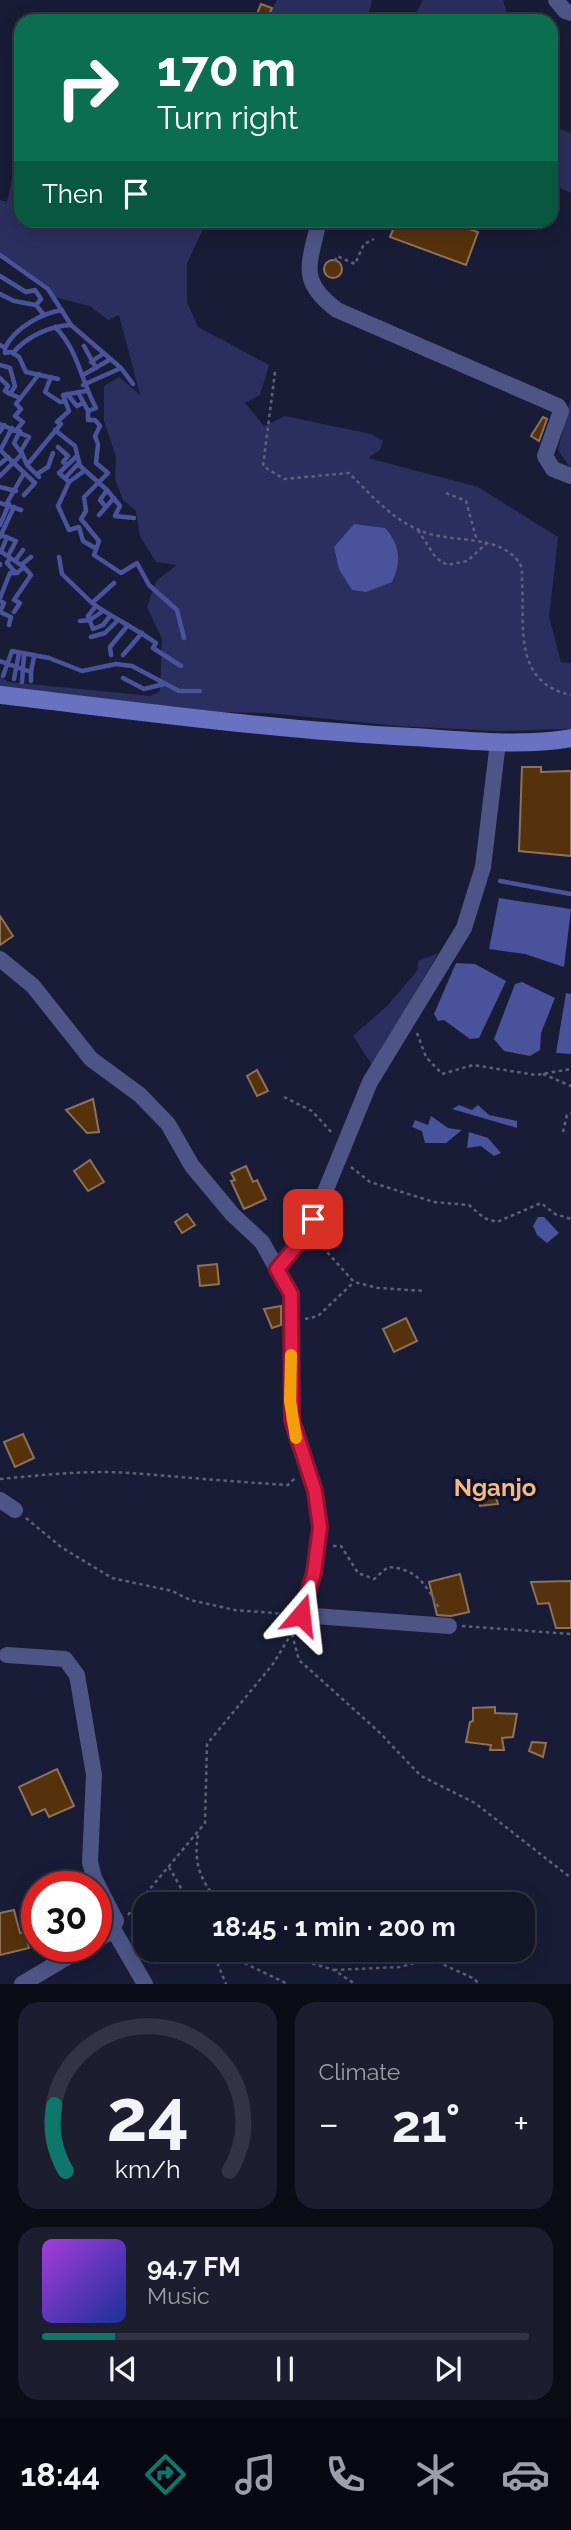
<!DOCTYPE html>
<meta charset="utf-8">
<style>
:root{--surface:#131528;--page:#1c1e30;--text:#f1f3f6;--muted:#9d9fa8;--line:#323445;--accent:#0f766e}
body{margin:0;font-family:Raleway,sans-serif;background:var(--page);color:var(--text);height:100vh;display:flex;flex-direction:column;font-size:26px;white-space:nowrap}
*{box-sizing:border-box;margin:0}
p{font-size:23px;color:var(--muted)}
.icon{flex:none;width:38px;height:38px;fill:none;stroke:currentColor;stroke-width:2;stroke-linecap:round;stroke-linejoin:round}
.map{position:relative;height:1984px;overflow:hidden}
.side{display:flex;flex-direction:column;gap:18px;padding:18px;background:#0a0c16;flex:1}
.side>*{flex:none}
.hud{position:absolute;left:14px;top:14px;width:544px;height:214px;border-radius:21px;box-shadow:0 4px 18px #0003,0 0 0 2px var(--line);background:#0b6e4f;color:#fff;overflow:hidden}
.speed{position:absolute;left:21px;top:1871px;display:flex;gap:14px;font-size:35px;font-weight:700;text-align:center}
.speed>*{display:grid;place-content:center;width:91px;height:91px;border-radius:50%;background:var(--surface);box-shadow:0 4px 18px #0003,0 0 0 2px var(--line);line-height:1}
.speed .limit{border:10px solid #d22;background:#fff;color:#111}
.pin{position:absolute;display:grid;place-items:center;width:60px;height:60px;color:#fff;margin:-30px;border-radius:14px;box-shadow:0 4px 10px #0006}
.me{position:absolute;width:77px;margin:-38px;rotate:17deg;stroke-linejoin:round;filter:drop-shadow(0 0 5px #0008)}
.turn{display:flex;align-items:center;gap:24px;height:147px;padding:0 28px;font-size:32px}
.turn .icon{width:91px;height:91px;stroke-width:2.5}
.turn b{display:block;font-size:49px;line-height:60px}
.then{display:flex;align-items:center;height:66px;padding:0 28px;background:#0003;gap:14px;font-size:26px}
.big{font-size:52px;font-weight:700;line-height:1.1}
.side .widget{flex:1;display:flex;flex-direction:column;justify-content:center;gap:10px;min-width:0;padding:0 24px;border-radius:21px;background:var(--page)}
.side .dial{align-items:center;gap:0}
.dial svg{height:182px;overflow:visible;fill:none;stroke:var(--line);stroke-width:7;stroke-linecap:round;text-anchor:middle}
.dial text{fill:var(--text);stroke:none}
.song{display:flex;align-items:center;gap:21px}
.cover{width:84px;height:84px;border-radius:10px;background:linear-gradient(135deg,hsl(280 70% 55%),hsl(230 70% 35%))}
.played{height:7px;border-radius:4px;background:linear-gradient(90deg,var(--accent) 15%,var(--line) 15%)}
.keys{display:flex;justify-content:space-around;direction:ltr}
.heat{display:flex;justify-content:space-between;align-items:center;font-size:38px;direction:ltr}
.side .tiles{flex:1;display:grid;gap:18px;grid-template-columns:1fr 1fr}
.widget:last-child{grid-column:span 2}
.trip{position:absolute;left:133px;top:1892px;width:402px;height:70px;border-radius:21px;background:var(--surface);box-shadow:0 4px 18px #0003,0 0 0 2px var(--line);font-weight:700;line-height:70px;text-align:center}
.menu{display:flex;height:112px;justify-content:space-around;align-items:center;background:#080810;color:var(--muted)}
.menu .icon{width:49px;height:49px}
.menu .active{color:var(--accent)}
.menu b{font-size:32px;color:var(--text)}
.map>svg:first-child{display:block}
.green{fill:#2a2f5f}
.water{fill:#4a529b}
.lines{fill:none;stroke-linecap:round;stroke-linejoin:round}
.stream{stroke:#4a529b;stroke-width:4.5}
.building{fill:#55320b;stroke:#8d7259;stroke-width:2}
.path{stroke:#5e6178;stroke-width:2.5;stroke-dasharray:3.5 3.5;stroke-linecap:butt}
.street{stroke:#4e5586;stroke-width:16}
.secondary{stroke:#6872c1;stroke-width:18}
.route-casing{stroke:#92132f;stroke-width:18}
.route{stroke:#e11d48;stroke-width:12}
.slow{stroke:#f59e0b;stroke-width:12}
.labels{text-anchor:middle;stroke-width:7;stroke-linejoin:round;paint-order:stroke}
.quarter-label{font-size:24px;font-weight:bold;fill:#f5b981;stroke:#10132c}
</style>
<div class="map">
<svg width="571" height="1984" viewBox="0 0 571 1984">
<rect width="100%" height="100%" fill="#191c36"/>
<path class="green" d="M277,0h95l-5,21h-83l-15,-6z
M423,0h80l6,21h-97z
M551,126l20,7v60l-20,-9z
M21,163v57l186,1 -20,42v39l11,25 71,38 -9,30 -15,8 19,23 21,-10 86,18 12,7 -3,9 -12,8 110,29 80,50 -9,80 12,45 10,1v66l-74,2 -98,-5 -131,-13 -47,-1 -221,-24v-11l9,5 142,14 9,-5 2,-52 -15,-32 9,-26 21,-16 -21,-3 -16,-26 -4,-25 -13,-11 -8,-21 1,-22 -12,-36v-35l15,-9 21,18 -21,-80 -11,5 -18,-14 -36,-9 -15,-16 -39,-26v-55l7,2 8,-36z
M571,398v71l-13,-19z
M438,953l-65,113 -20,-30 35,-31 30,-35v-9z"/>
<path class="water" d="M354,524l31,4c15,16 17,34 7,54l-26,10 -14,-2 -13,-21 -5,-22z
M499,898l72,11 -7,58 -39,-13 -36,-5z
M456,963l19,1 31,17 -27,57 -9,1 -26,-19 -6,1 -4,-7z
M522,982l33,16 -14,35 -1,17 -10,6 -26,-5 -10,-12 21,-55z
M566,993l5,1v60l-15,-1z
M459,1105l13,5 6,-5 11,10 28,6v7l-65,-19z
M431,1116l17,12 14,2 -16,13h-21l-3,-12 -10,-4 3,-7 13,5z
M469,1132l19,6 13,15 -7,3 -13,-10 -14,2z
M538,1217h6l15,16 -12,10 -10,-8 -4,-9z"/>
<g class="lines">
<path class="stream" d="M0,255l48,34 23,36 50,43 12,16
M0,276l26,16 9,-2 6,9 -5,6 8,10
M0,294l14,7 22,4
M55,327c23,22 26,54 41,81l-8,3v9h7l5,6 -5,10 3,8 -2,19 12,10 -24,24 2,14 -5,8 18,22 -5,14 27,18 16,-10 12,22 28,25 7,28
M0,345l5,3v5l6,-1 8,5 7,15 32,7
M84,346l12,22
M5,348c10,-21 38,-35 57,-38
M13,353c13,-16 36,-27 58,-28
M91,362l13,-9
M0,365l10,3 5,18 -5,8 10,4
M83,375l28,-16
M51,377l-6,15 15,10 5,-1
M0,378l8,8 -3,5 5,3
M83,385l38,-17
M78,392l10,19
M67,394l10,12 6,-3
M0,424l29,13 -8,14 6,14 12,12
M17,429l6,-7 -8,-6 6,-7 -5,-5 23,-30
M55,430l20,16 5,20 27,24 13,16 -5,10 19,2
M0,432l4,-7
M58,447l10,9 -5,6 4,3
M0,450l35,33 -11,12
M0,451l12,-23
M77,456l-18,17 10,9 -11,24 11,24 10,-3 4,14 12,7
M0,464l8,-7
M27,465l34,-41 -4,-2 12,-11 -6,-16 23,-4
M37,474l11,-7 5,-14
M0,476l22,-22 -8,-11 6,-12
M65,478l13,-14
M69,482l15,-11
M0,487l16,4
M0,503l21,7
M7,503l17,-30
M105,506l-5,-6 7,-10
M99,515l15,-17
M0,525l9,-21
M1,535l15,6 -8,15
M0,537l14,-30
M0,551l24,16 -7,6h-7l-10,25
M1,552l6,-15
M59,557l3,17 30,29
M10,558l-3,5 9,10
M15,561l8,-11
M0,564v1
M21,565l10,-8
M114,583l-22,20c21,15 43,25 64,40l-3,5 28,18
M0,601l4,2 -4,9 11,5 -2,8
M96,606l-8,10 5,13 10,-4 7,-9
M14,612l6,-9 -6,-3 17,-25 -7,-8
M80,621l10,-1 13,-9
M91,637l14,-4 12,-12
M111,655l-1,-8 18,-22
M123,655l19,-22
M0,661l31,11v9
M31,672l3,-15
M3,676l9,-25 37,7 33,13 34,-7 16,2 47,25h21
M123,678l21,11 20,-5
M14,679l5,-26
M22,682l2,-27
M500,881l71,13"/>
</g>
<path class="building" d="M261,4l11,4 -6,13h-12z
M397,220h46l35,12 -12,33 -76,-28z
M324 269a9 9 0 1 1 18 0a9 9 0 1 1-18 0Z
M543,417l4,2 -8,22 -8,-5z
M522,767h19v5l30,-1v85l-52,-5z
M0,916l13,20 -13,9z
M257,1070l11,21 -11,5 -10,-20z
M93,1099l6,33 -12,1 -21,-23z
M90,1160l14,22 -16,9 -14,-20z
M246,1166l7,16 4,-2 9,19 -22,10 -13,-28 4,-1 -4,-7z
M187,1214l8,11 -13,8 -7,-11z
M217,1264l2,20 -19,2 -2,-20z
M281,1306v19l-9,3 -8,-19z
M406,1318l11,23 -23,11 -11,-23z
M23,1434l11,24 -19,9 -11,-25z
M494,1491l4,13 -18,2 -2,-12z
M460,1574l9,38 -18,4 -14,-1 -8,-33z
M571,1581v47h-15l-7,-25 -11,1 -7,-22z
M495,1707v6l22,1 -4,23 -11,1 2,12h-14l1,-5 -25,-3 4,-20 3,-1v-13z
M532,1742l14,1 -3,14 -14,-6z
M57,1769l17,37 -25,11 -4,-8 -13,6 -13,-28z
M14,1910l6,23 5,-1 4,16 -29,7v-42z"/>
<g class="lines">
<path class="path" d="M335,261l2,-5 18,8 9,-20 10,-5
M275,372l-12,94 21,13 65,-6c20,20 43,46 70,57 29,14 78,3 99,31 5,6 4,13 4,20 3,45 -10,101 49,114
M446,493l20,8 11,40
M418,530l18,28 11,7 20,-4 19,-17
M417,1033l9,24 16,17 31,-9 63,10 35,-6
M543,1074l28,12
M284,1097l28,14 21,23
M563,1132l4,-17 4,-2
M351,1167l19,15 64,20 35,3 15,13 13,4 44,-19 14,11 16,5
M318,1242l36,40 24,6 47,3
M305,1319l13,-3 36,-34
M0,1479c43,-4 87,-9 130,-6 53,4 105,9 158,12l8,-8
M26,1518l35,29 51,31 60,13 18,9 45,10 51,4
M333,1546h8l17,27 16,6 14,-12c31,2 38,19 52,43
M462,1626l109,8
M292,1634l7,26 79,71 43,45 54,27 96,75
M198,1835c-5,28 3,48 23,69
M169,1867l21,37
M144,1895l25,9
M128,1915l77,-92 2,-79 66,-80 23,-38
M142,1950l79,2 67,32
M212,1950l14,34
M265,1950l69,20 21,14
M334,1970l66,-3 31,-8 44,20 3,5"/>
<path class="street" d="M556,0l9,11 6,2
M319,220c-9,44 -22,60 18,90l221,96 3,5 -16,45 8,13 18,7
M0,959l33,27 58,73 49,36 28,29 24,42 41,49 29,27 15,27
M0,1500l15,10
M449,1626l-148,-11c13,-40 25,-80 14,-123 -6,-24 -18,-47 -23,-72l-1,-126 -14,-25 32,-38 61,-149 94,-154 19,-61 15,-125
M7,1655l58,4 12,16 17,100 -4,87 4,16 22,43 -7,12 -13,7
M113,1929l32,55
M22,1984l64,-38"/>
<path class="secondary" d="M0,695c137,16 274,35 412,42 53,3 107,10 159,1"/>
</g>
<g class="lines">
<g class="route-casing">
<path id="route" d="M301,1615l13,-42 6,-46 -5,-36 -23,-71 -1,-126 -14,-25 32,-38 4,-12"/>
</g>
<use href="#route" class="route"/>
<path class="slow" d="M291,1355l-1,46 6,37"/>
</g>
<g class="labels">
<g class="quarter-label">
<text x="495" y="1496">Nganjo</text>
</g>
</g>
</svg>
<div class="speed"><div class="limit">30</div></div>
<div class="pin" style="left:313px;top:1219px;background:#d93025"><svg class="icon" aria-label="arrive" viewBox="0 0 24 24"><path d="M6 21V4h12l-3 4 3 4H6"/></svg></div>
<svg class="me" style="left:301px;top:1615px" viewBox="-20 -20 40 40"><path d="M0-17L14 15 0 8-14 15z" fill="#e11d48" stroke="#fff" stroke-width="4"/></svg>
<div class="trip">18:45 · 1 min · 200 m</div>
<div class="hud">
<div class="turn"><svg class="icon" aria-label="right" viewBox="0 0 24 24"><path d="M7 20v-9h11M14 6l5 5-5 5"/></svg><div><b>170 m</b>Turn right</div></div>
<div class="then">Then<svg class="icon" aria-label="arrive" viewBox="0 0 24 24"><path d="M6 21V4h12l-3 4 3 4H6"/></svg></div>
</div>
</div>
<section class="side">
<div class="tiles">
<div class="widget dial"><svg viewBox="0 0 100 80">
<path d="M14 69A42 42 0 1 1 86 69"/>
<path d="M14 69A42 42 0 0 1 9 40" stroke="#0f766e"/>
<text x="50" y="56" font-size="32" font-weight="700">24</text>
<text x="50" y="72" font-size="11">km/h</text>
</svg></div>
<div class="widget"><p>Climate</p>
<div class="heat"><a>−</a><b class="big">21°</b><a>+</a></div>
</div>
<div class="widget">
<div class="song"><i class="cover"></i><div><b>94.7 FM</b><p>Music</p></div></div>
<div class="played"></div>
<div class="keys"><svg class="icon" aria-label="previous" viewBox="0 0 24 24"><path d="M18 5L8 12l10 7zM5 5v14"/></svg><svg class="icon" aria-label="pause" viewBox="0 0 24 24"><path d="M8 5v14M16 5v14"/></svg><svg class="icon" aria-label="next" viewBox="0 0 24 24"><path d="M6 5l10 7-10 7zM19 5v14"/></svg></div>
</div>
</div>
</section>
<nav class="menu">
<b>18:44</b>
<svg class="icon active" aria-label="directions" viewBox="0 0 24 24"><path d="M12 3l9 9-9 9-9-9zM9 14v-3h6M13 9l2 2-2 2"/></svg>
<svg class="icon" aria-label="music" viewBox="0 0 24 24"><path d="M9 18V5l10-2v13"/><circle cx="6" cy="18" r="3"/><circle cx="16" cy="16" r="3"/></svg>
<svg class="icon" aria-label="phone" viewBox="0 0 24 24"><path d="M5 4h4l2 5-3 2q2 4 5 5l2-3 5 2v4C11 20 4 13 5 4z"/></svg>
<svg class="icon" aria-label="climate" viewBox="0 0 24 24"><path d="M12 3v18M4 7l16 10M4 17L20 7"/></svg>
<svg class="icon" aria-label="car" viewBox="0 0 24 24"><path d="M5 17H2v-5l4-1 3-4h7l3 4 3 1v5h-3M9 17h6M6 11h13"/><circle cx="7" cy="17" r="2"/><circle cx="17" cy="17" r="2"/></svg>
</nav>
